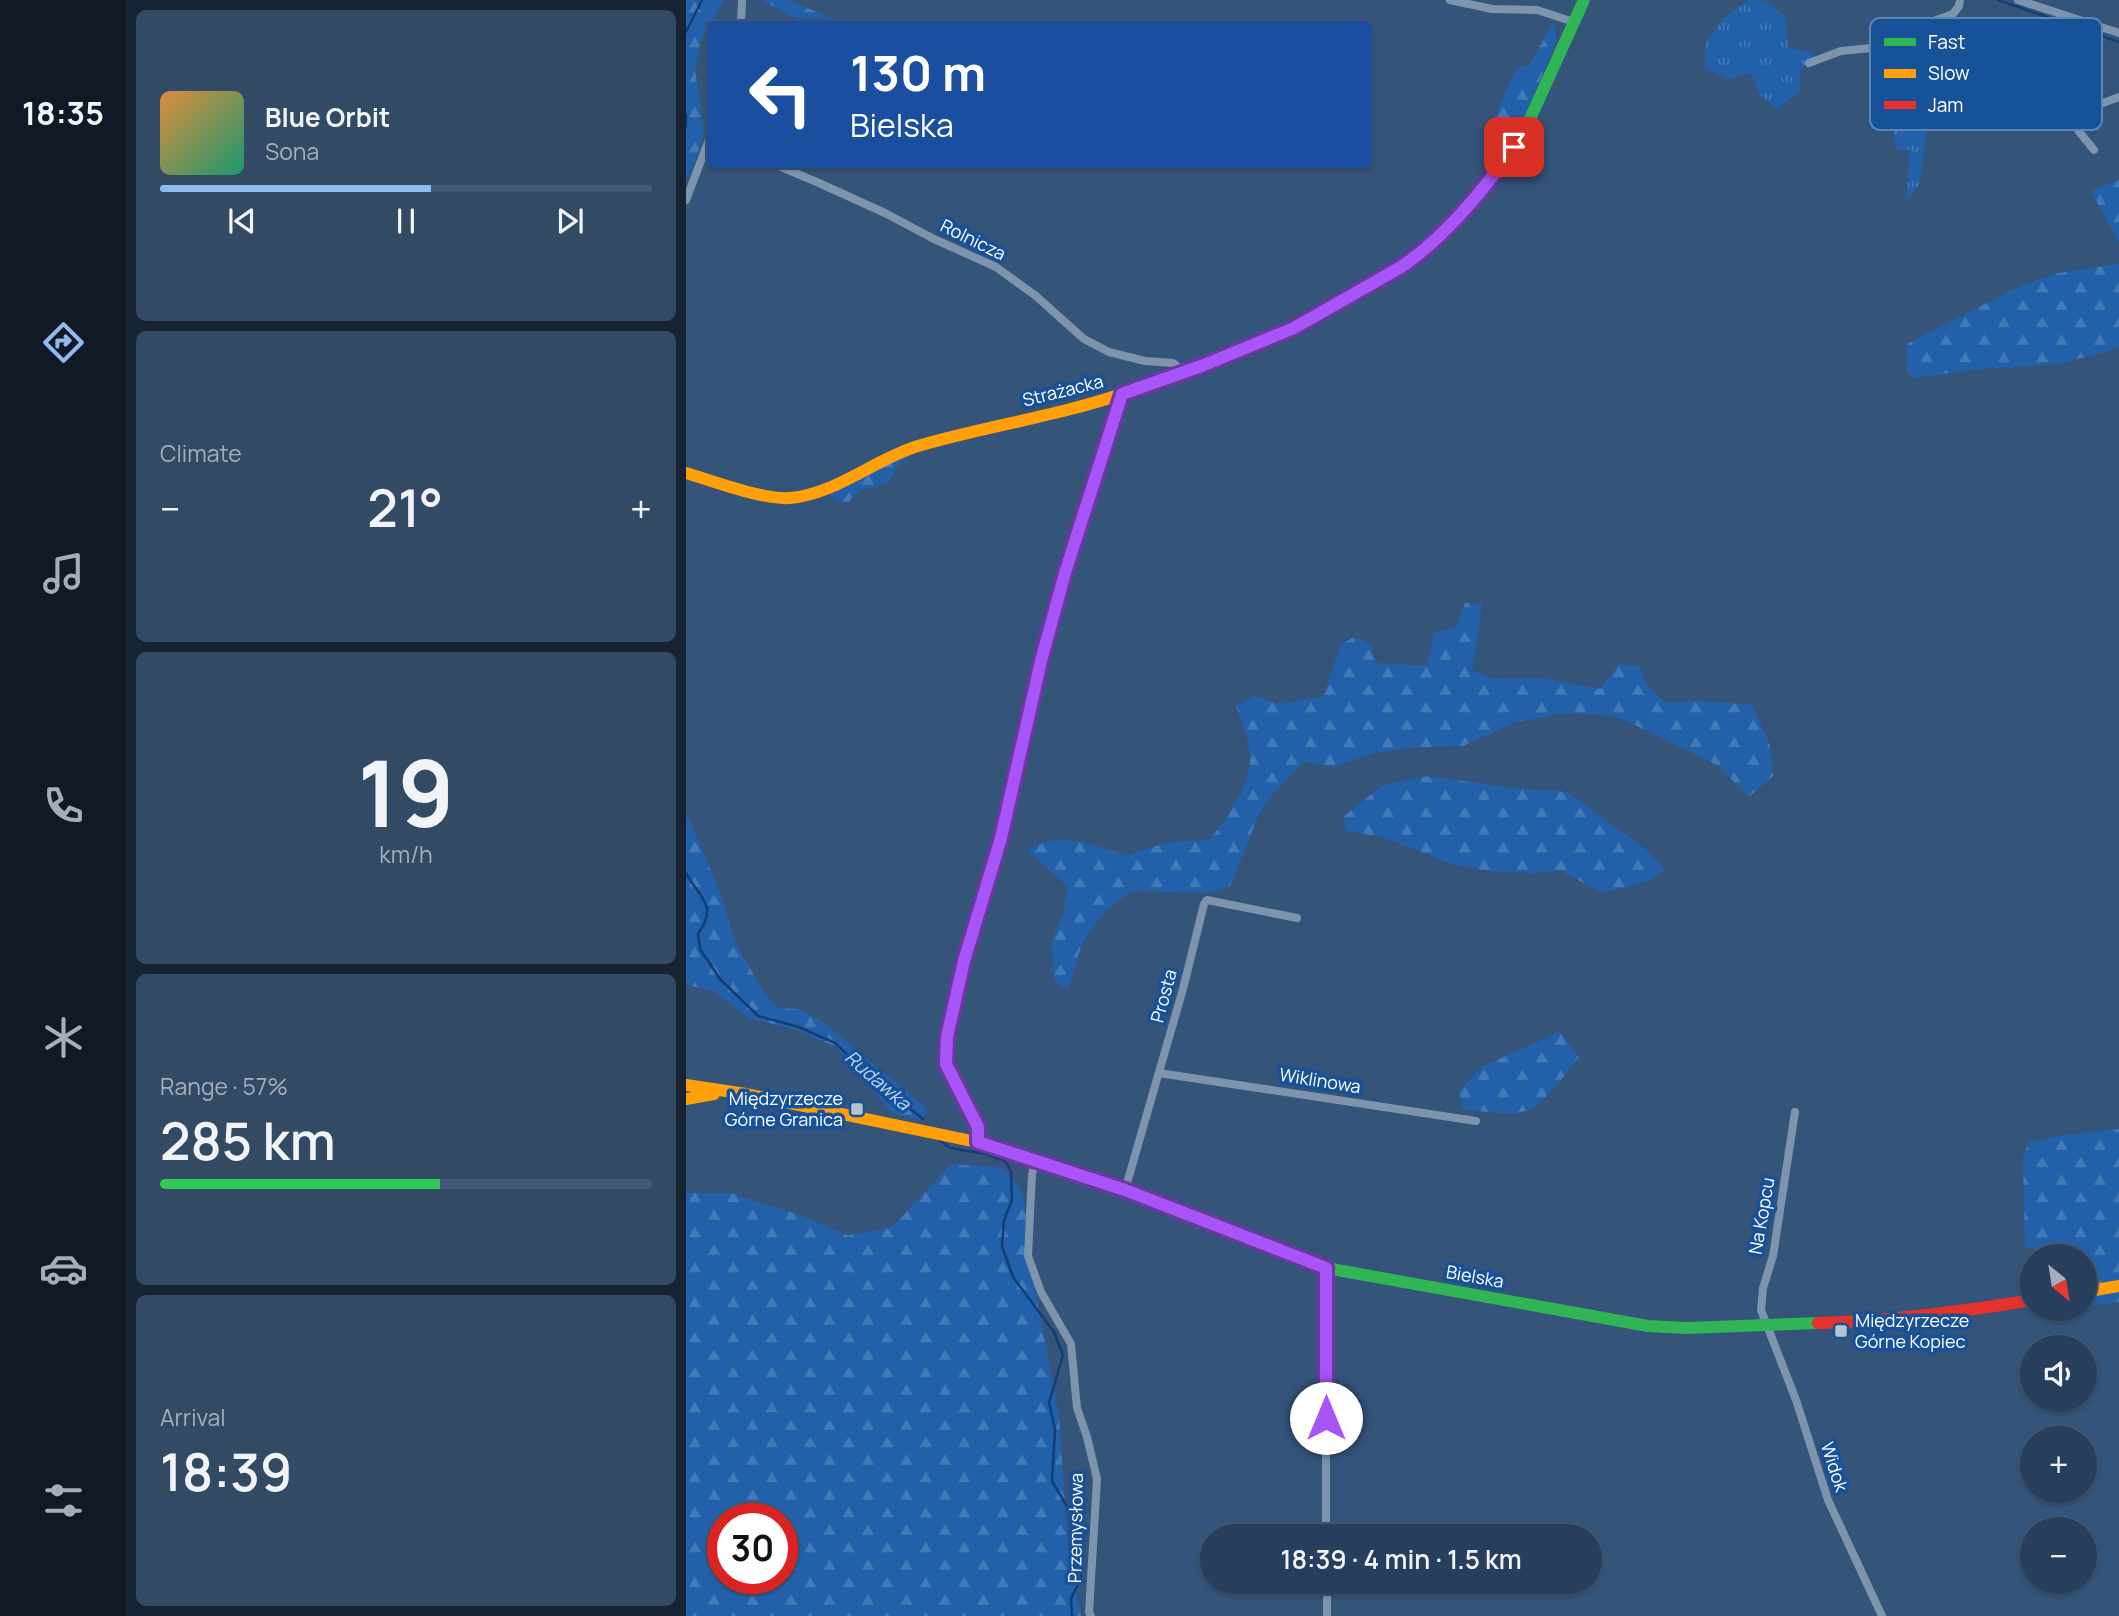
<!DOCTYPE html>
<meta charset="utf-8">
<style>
:root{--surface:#273f5c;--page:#334a65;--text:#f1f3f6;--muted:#a4afbb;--line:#435872;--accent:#90b9f0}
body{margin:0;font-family:Manrope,sans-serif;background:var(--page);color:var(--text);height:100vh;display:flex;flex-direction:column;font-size:26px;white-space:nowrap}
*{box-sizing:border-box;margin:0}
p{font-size:23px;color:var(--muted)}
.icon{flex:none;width:38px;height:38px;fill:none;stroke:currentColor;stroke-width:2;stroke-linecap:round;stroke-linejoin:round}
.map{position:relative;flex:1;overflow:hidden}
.side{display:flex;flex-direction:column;gap:10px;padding:10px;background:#152333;width:560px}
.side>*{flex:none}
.guide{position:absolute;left:21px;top:21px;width:665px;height:147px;border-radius:7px;box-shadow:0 2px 5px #0004,0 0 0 2px var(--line);background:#1a4fa0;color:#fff;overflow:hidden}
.needle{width:46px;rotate:150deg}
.tools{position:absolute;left:1334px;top:1244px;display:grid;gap:14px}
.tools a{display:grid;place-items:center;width:77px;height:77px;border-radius:50%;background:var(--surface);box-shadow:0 2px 5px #0004,0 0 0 2px var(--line);font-size:35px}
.speed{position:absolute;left:21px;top:1503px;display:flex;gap:14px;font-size:35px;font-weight:700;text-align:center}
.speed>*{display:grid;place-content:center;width:91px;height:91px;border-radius:50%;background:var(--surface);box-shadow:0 2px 5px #0004,0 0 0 2px var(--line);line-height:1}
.speed .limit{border:10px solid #d22;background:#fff;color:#111}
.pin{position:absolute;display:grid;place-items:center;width:60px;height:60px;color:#fff;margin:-30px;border-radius:14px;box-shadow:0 4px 10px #0006}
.me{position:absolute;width:77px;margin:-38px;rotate:0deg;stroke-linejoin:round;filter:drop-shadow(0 0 5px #0008)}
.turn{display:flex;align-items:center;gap:24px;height:147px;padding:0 28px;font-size:32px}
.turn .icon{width:91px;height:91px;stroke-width:2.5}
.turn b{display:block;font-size:49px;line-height:60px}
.big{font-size:52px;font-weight:600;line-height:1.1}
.side .card{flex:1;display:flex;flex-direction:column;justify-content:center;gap:10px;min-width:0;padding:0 24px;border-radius:10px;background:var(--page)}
.side .dial{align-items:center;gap:0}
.dial b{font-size:91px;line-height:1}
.song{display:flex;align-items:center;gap:21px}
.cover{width:84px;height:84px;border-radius:10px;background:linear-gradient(135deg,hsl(30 70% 55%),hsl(160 70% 35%))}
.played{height:7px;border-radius:4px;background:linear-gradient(90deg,var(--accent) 55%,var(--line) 55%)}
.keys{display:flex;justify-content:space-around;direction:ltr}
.heat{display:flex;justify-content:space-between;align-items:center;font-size:38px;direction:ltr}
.charge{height:10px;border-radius:5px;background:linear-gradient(90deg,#34c759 57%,var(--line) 0)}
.trip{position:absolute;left:514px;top:1524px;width:402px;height:70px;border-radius:35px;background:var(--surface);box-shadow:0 2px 5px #0004,0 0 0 2px var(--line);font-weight:600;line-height:70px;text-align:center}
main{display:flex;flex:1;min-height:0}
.menu{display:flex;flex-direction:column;width:126px;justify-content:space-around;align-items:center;background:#101925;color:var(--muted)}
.menu .icon{width:49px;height:49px}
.menu .selected{color:var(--accent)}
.menu b{font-size:32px;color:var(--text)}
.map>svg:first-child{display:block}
.grass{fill:url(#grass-tufts)}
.forest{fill:url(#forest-firs);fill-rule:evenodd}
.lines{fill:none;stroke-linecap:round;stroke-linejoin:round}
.stream{stroke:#123e75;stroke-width:2.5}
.street{stroke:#7e94ad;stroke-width:8}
.fast{stroke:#30b455;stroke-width:12}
.slow{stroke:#ff9f0a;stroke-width:12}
.jam{stroke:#e5322d;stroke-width:12}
.route-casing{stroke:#6d37a1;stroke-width:18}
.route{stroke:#a855f7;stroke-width:12}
.poi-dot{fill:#b8c3d0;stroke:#175197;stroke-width:2.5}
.labels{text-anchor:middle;stroke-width:7;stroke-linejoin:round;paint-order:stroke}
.street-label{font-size:18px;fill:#fff;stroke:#175197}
.poi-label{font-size:18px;fill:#fff;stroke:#175197;text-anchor:end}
.water-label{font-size:19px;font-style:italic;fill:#b6d5f8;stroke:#175197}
.key{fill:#175197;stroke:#5d85b6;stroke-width:2}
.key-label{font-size:19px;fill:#fff}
</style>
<main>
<nav class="menu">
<b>18:35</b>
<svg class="icon selected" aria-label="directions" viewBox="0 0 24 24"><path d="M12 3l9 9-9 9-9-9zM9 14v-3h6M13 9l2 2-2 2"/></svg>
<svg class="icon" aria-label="music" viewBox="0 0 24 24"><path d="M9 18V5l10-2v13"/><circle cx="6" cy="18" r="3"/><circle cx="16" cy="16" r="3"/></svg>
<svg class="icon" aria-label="phone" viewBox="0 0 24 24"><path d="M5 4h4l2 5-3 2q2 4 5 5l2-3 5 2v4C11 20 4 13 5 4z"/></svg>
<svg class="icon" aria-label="climate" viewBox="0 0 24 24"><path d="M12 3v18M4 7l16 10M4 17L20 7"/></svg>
<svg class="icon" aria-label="car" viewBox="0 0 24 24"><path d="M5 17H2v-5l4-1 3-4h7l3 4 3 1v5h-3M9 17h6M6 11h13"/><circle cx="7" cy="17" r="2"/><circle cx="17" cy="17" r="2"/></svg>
<svg class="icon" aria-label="filters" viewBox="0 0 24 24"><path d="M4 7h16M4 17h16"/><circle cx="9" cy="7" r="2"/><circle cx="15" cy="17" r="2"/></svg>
</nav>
<section class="side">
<div class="card">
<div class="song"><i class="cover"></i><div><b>Blue Orbit</b><p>Sona</p></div></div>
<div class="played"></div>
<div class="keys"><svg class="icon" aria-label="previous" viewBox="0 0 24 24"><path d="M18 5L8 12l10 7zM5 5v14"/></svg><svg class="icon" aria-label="pause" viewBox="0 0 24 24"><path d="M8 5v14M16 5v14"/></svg><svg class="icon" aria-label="next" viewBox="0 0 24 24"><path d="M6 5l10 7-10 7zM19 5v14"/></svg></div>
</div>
<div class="card"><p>Climate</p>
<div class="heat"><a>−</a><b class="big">21°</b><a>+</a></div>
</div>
<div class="card dial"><b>19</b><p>km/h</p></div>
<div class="card"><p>Range · 57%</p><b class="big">285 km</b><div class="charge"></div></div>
<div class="card"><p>Arrival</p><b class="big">18:39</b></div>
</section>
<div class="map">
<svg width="1433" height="1616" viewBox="0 0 1433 1616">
<defs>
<pattern id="grass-tufts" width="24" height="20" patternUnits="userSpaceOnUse" patternTransform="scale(1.75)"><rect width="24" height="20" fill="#2261aa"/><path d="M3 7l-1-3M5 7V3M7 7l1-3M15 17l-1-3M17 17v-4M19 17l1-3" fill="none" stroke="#4379b7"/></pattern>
<pattern id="forest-firs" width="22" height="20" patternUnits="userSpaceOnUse" patternTransform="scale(1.75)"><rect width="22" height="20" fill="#2261aa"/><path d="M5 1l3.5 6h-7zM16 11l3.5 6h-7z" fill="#4379b7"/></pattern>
</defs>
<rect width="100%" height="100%" fill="#34547a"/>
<path class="grass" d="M1063,0l18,1 18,15 3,32 27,5 -15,19v19l-23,18 -17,-14 -9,-22 -23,6 -23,-11 1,-26 19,-25z
M1321,44l26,31 36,16 14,-2 19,11 -28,10 -96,-49 -28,10 -19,19 -11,94 -14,17 4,-51h-12c-12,-26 0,-61 6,-87l13,24 37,-33 27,-1z"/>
<path class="forest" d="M0,0h38l-23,40 -6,29 9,62 -7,25 -11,26z
M75,0h26l60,24h-40z
M867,22l4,19 -39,92 -24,5 -4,-11 26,-58 14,-5z
M1433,180v63l-28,-52z
M1433,264v84l-58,16 -82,5 -65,9 -8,-9 1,-25 115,-59 36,-12z
M230,450l-20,18 -8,15 -29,8 -11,11 -11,-1 -9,-10z
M779,603l17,1 -10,67 22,8 48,-1 58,11 19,-25 20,2 7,18 19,19 35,-2 52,4 18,40 3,31 -24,21 -32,-32 -101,-49 -52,-3 -48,9 -53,24 -57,2 -32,5 -40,14 -31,-5 -30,32 -14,20 -29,72 -23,7 -75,-2 -26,19 -24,33 -14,47 -14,-10 -2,-36 4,-15 8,-16 3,-27 -39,-35c27,-22 69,-5 99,5 30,-13 50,-15 82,-16 14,-15 37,-50 40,-71 4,-20 -6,-44 -13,-63l19,-10 23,8 45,-7 18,-53 13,-7 17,7 5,19 51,3 7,-33 22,-7z
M742,776l84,12 55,4 81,59 17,19 -16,11 -46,12 -42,-22 -27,2 -44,-2 -34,-6 -74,-28 -36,-6 -3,-14 40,-32z
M0,816l4,5 31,74 14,47 27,47 15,19 22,1 21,11 103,85 4,7 -3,5 -6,2 -25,-5 -57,-67 -39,-17 -48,-12 -36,-27 -27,-6z
M874,1032l19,25c-11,13 -35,48 -50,53 -18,7 -47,1 -66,-1l-4,-18 24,-25z
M1433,1129v173l-35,4v-32l11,-3 -11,1v-16h-51l1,-8 -9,-1 -2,-91 6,-14 36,-7z
M266,1164l51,4 20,25 14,107 22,116 9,131 13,69h-395v-423h44l67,21 51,21 43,-7zM37,1519h59v59h-59z"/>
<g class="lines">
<path class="stream" d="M1312,0l121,42
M0,32l16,-32
M0,115v11
M0,873c13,25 33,31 12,61l2,15 20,30 38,37 41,11 36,16 42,40 46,36
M253,1140l11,8 36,6 19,7 6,10 1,29 -8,20 -2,26 11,31 41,55 9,23 -14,48 6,26 -3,52 22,37 6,23 1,36 -10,22 1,17"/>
<path class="street" d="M764,0l42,9 45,1 37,12
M1332,0l101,33
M55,24l1,-24
M1123,63l32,-12 50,-5 37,-23 25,-9 6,-8 1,-6
M1408,150l-22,-27 -1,-6 3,-3 45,-17
M88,164l45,19 66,30 49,26 62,28 40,29 48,43 25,13 36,9 28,2 12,9
M0,200l24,-63
M473,1073l317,48
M1109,1112l-22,144 -10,32 -2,22 35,90 32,100 54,116
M350,1159l-4,15 -4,82 13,36 30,52 6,64 10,29 10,42 -8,133 2,4
M439,1190l58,-201 21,-85 3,-4 90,18
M640,1268v268
M641,1582v34"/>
<path class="fast" d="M791,193l47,-61 60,-132
M562,1238l78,30 322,58 39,2 131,-5"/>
<path class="slow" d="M0,473c27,8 77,27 104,25 46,-4 85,-39 128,-52 69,-20 140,-30 207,-53
M351,677l28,-104 57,-179
M0,1085l60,9 245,51 134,45 123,48
M0,1099l28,-5
M1398,1292l35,-6"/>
<path class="jam" d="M439,393l79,-28 90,-37 123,-72 60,-63
M292,1142v-15l-32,-63 1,-27 17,-76 37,-123 36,-161
M1132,1323c73,-2 143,-11 214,-23"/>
</g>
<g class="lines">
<g class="route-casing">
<path id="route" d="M640,1418v-150l-201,-78 -147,-48v-15l-32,-63 1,-27 17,-76 37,-123 40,-177 24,-88 57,-179 82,-29 90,-37 107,-61c42,-28 84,-78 113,-120"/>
</g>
<use href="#route" class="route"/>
</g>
<g class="poi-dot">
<rect x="164" y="1102" width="14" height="14" rx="3.5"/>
<rect x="1148" y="1324" width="14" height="14" rx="3.5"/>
</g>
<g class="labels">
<g class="street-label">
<text transform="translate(287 240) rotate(26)" y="6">Rolnicza</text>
<text transform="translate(377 391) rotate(-14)" y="6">Strażacka</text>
<text transform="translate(478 996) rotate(-75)" y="6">Prosta</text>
<text transform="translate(634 1081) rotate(9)" y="6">Wiklinowa</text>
<text transform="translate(1076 1216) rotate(-80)" y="6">Na Kopcu</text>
<text transform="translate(789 1277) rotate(10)" y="6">Bielska</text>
<text transform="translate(1148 1467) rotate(72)" y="6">Widok</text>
<text transform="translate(390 1528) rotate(-89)" y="6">Przemysłowa</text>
</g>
<g class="poi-label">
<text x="157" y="1105">Międzyrzecze<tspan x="157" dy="21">Górne Granica</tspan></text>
<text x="1169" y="1327" text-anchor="start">Międzyrzecze<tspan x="1169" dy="21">Górne Kopiec</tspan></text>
</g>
<g class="water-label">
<text transform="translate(192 1080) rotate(41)" y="7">Rudawka</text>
</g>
</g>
<rect x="1184" y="18" width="232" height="112" rx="10" class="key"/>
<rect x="1198" y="38" width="32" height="8" fill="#30b455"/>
<rect x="1198" y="69" width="32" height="9" fill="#ff9f0a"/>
<rect x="1198" y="101" width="32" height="8" fill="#e5322d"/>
<g class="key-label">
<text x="1242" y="49">Fast</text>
<text x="1242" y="80">Slow</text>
<text x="1242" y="112">Jam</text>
</g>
</svg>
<div class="tools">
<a><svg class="needle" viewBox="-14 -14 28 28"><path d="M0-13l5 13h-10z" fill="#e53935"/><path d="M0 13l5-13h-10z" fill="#a4afbb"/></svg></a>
<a><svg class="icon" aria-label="sound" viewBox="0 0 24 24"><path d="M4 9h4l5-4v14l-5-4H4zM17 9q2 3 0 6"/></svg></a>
<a>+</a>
<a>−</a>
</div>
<div class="speed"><div class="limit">30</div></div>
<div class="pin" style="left:828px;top:147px;background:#d93025"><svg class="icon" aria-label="arrive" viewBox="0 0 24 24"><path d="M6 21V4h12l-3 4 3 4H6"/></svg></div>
<svg class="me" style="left:640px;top:1418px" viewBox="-20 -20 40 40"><circle r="19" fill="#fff"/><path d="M0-13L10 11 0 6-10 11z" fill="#a855f7"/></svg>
<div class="trip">18:39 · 4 min · 1.5 km</div>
<div class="guide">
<div class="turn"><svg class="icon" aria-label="left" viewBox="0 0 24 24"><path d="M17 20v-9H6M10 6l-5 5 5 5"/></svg><div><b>130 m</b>Bielska</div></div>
</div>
</div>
</main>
